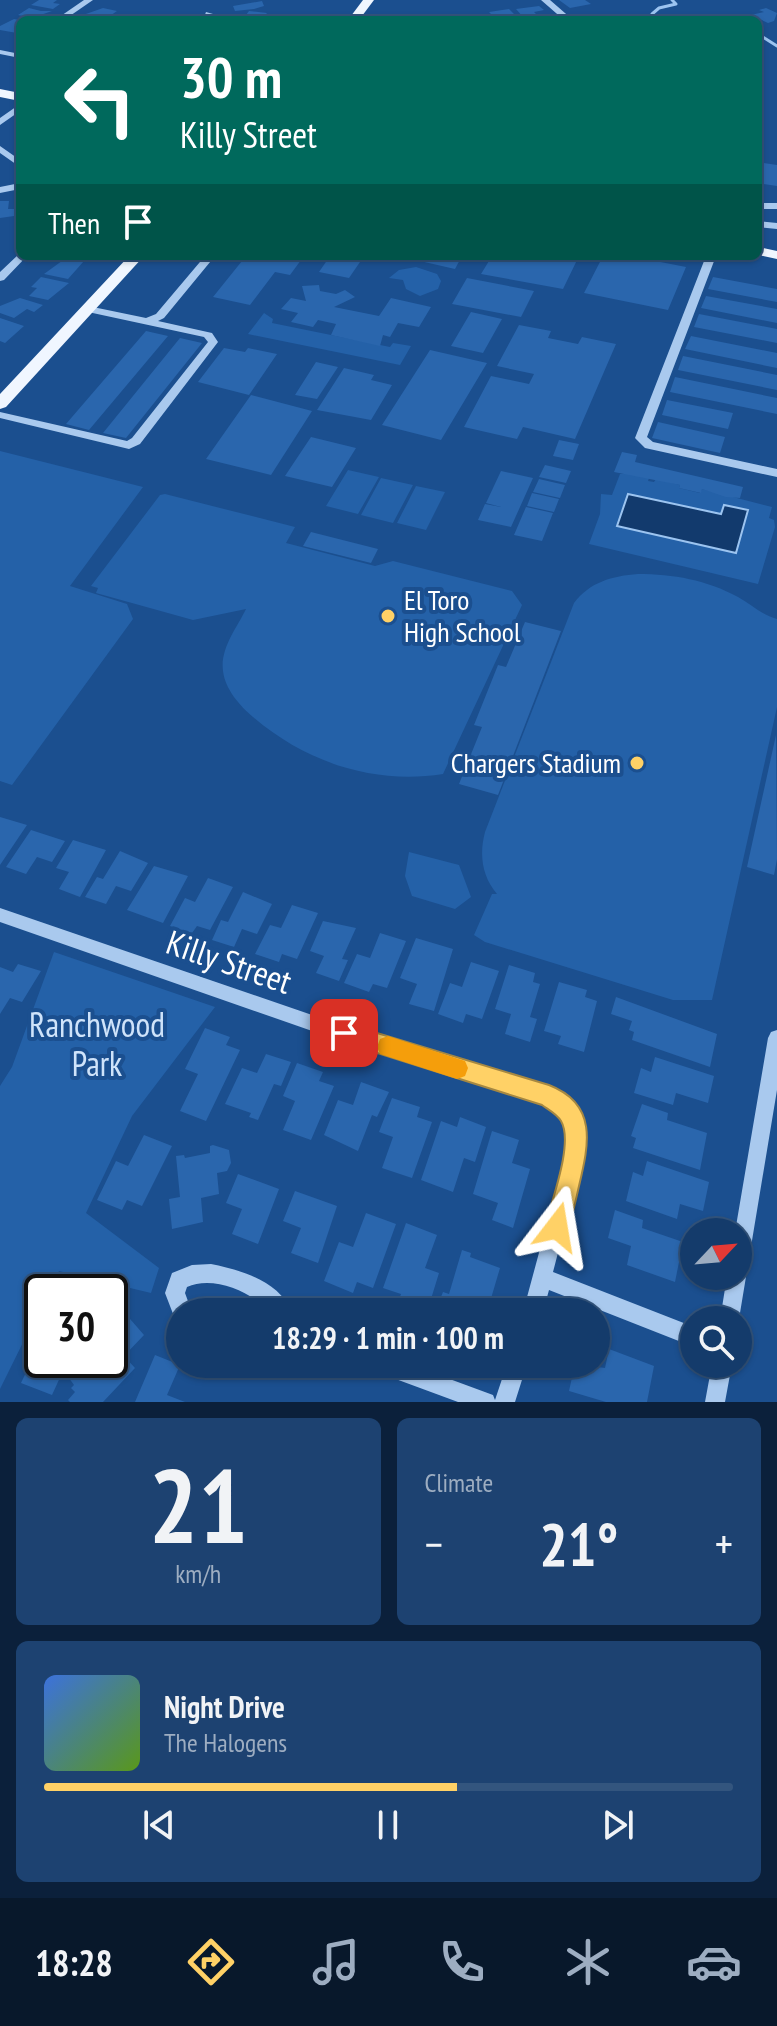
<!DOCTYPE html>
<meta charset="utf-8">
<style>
:root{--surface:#143b6b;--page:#1d4271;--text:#f1f3f6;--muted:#9dadc1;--line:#33557e;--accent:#ffd166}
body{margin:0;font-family:"PT Sans Narrow",sans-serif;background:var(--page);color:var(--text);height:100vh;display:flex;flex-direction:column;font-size:30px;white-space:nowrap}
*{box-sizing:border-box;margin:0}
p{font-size:26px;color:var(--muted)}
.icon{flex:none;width:44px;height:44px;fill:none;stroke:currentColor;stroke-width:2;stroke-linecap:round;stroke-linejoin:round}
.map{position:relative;height:1402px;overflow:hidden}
.drawer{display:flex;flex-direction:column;gap:16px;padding:16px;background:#0b203b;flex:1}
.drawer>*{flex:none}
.hud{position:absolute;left:16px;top:16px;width:746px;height:244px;border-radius:12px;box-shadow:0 2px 6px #0004,0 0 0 2px var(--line);background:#00695c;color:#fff;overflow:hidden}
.needle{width:52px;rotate:64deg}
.buttons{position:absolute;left:680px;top:1218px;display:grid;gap:16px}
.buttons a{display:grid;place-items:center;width:72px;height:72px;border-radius:50%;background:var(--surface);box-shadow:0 2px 6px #0004,0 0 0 2px var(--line);font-size:40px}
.speed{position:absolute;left:24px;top:1274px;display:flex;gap:16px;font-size:40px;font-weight:700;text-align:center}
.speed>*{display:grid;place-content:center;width:104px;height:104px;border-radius:50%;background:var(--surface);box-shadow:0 2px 6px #0004,0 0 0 2px var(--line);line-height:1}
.speed .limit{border:4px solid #111;border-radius:12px;background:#fff;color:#111}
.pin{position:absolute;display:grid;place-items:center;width:68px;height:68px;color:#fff;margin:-34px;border-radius:16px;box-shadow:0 4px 12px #0006}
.me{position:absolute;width:88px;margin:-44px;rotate:14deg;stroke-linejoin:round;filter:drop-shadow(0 0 6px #0008)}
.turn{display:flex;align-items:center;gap:28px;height:168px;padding:0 32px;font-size:36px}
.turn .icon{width:104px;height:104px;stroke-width:2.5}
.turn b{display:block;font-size:56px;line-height:68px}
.then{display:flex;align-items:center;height:76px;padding:0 32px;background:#0003;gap:16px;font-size:30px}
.big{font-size:60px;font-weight:700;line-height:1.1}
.drawer .widget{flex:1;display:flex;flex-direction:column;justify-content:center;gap:12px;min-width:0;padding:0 28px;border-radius:12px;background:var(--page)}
.drawer .dial{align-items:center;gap:0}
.dial b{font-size:104px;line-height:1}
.song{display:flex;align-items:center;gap:24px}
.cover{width:96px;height:96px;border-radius:12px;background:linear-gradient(135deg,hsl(220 70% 55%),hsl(90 70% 35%))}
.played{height:8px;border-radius:4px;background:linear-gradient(90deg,var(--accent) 60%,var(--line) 60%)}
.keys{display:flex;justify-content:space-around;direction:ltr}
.heat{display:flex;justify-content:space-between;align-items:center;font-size:44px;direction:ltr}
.drawer .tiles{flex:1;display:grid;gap:16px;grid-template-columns:1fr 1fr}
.widget:last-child{grid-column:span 2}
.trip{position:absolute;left:166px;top:1298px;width:444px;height:80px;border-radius:40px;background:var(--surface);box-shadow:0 2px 6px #0004,0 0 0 2px var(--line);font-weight:700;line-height:80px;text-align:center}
.dock{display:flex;height:128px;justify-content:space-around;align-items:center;background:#08182b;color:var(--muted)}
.dock .icon{width:56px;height:56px}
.dock .current{color:var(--accent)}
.dock b{font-size:36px;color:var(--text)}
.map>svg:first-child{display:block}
.green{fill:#2461a8}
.water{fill:#123a6d;stroke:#9cc4f0;stroke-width:2}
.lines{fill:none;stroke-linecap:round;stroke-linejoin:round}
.stream{stroke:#9cc4f0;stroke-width:3}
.building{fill:#2a66ad}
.minor{fill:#a9c9ee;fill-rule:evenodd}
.major{fill:#f0f6ff;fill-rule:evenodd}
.route{fill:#ffd166;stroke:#a68842;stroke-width:2}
.slow{fill:#f59e0b}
.poi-dot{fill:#ffd166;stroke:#1b4f8f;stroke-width:3}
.labels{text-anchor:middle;stroke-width:8;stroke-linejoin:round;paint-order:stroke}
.poi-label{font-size:28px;fill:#fff;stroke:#1b4f8f;text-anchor:start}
.near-street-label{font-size:34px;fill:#fff;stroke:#1b4f8f}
.near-park-label{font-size:34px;fill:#cfe3fa;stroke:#1b4f8f}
</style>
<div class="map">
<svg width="777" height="1402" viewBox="0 0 777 1402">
<rect width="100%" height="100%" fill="#1b4f8f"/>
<path class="green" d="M416,267l21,7 4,7 -3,8 -18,7 -14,-7 -3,-9 -14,-2 10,-8z
M264,313l9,6 -1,4 118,24 3,-4 18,3 -11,19 -152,-31z
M0,451l143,36 -73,99 57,18 6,15 -121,166 -12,-4z
M348,470l31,7 -21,37 -32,-8z
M630,473l19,5 -1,3 6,1 2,-3 24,6 -1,3 21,5 2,-4 70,18 -3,11 5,2 1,7 -17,57 -169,-40 11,-30 1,-20 11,1 8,-21z
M381,478l32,7 -20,38 -32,-8z
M416,486l29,6 -19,38 -29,-7z
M165,494l130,33 -9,16 89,23 18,-5 119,30 10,14 -79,169c-69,11 -138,-12 -190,-57 -13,-11 -28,-28 -30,-46 -3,-23 14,-43 23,-62l-53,11 -97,-27 2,-5 -7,-2 69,-91z
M638,574c35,0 69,6 100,23 13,7 25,19 39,22v88l-65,293h-39l-188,-58 -11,-7 18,-41h5c-15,-18 -18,-39 -12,-62l89,-229c16,-21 38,-27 64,-29z
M409,852l50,13 12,32 -16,12 -43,-13 -7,-20z
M54,952l161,55 -83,109 -46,97 73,55 -8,25 -92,-22 -11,21h-6v12l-42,85v-303l12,-19z"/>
<path class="water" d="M628,494l93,20 3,-9 24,5 -12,43 -119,-27z"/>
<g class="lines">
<path class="stream" d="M659,20l-7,-6 7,-6 17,-4 -4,-4
M758,34l19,12"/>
</g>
<path class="building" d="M39,0h18l-4,3 7,1 -7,5 -22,-4z
M559,0h26l6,4 -21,4z
M262,1l2,5 -10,3 -19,2 -2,-5z
M539,6l5,4 -10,2 3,3 -14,2 -7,-8z
M29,8l12,3h11l-20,7 -14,-3z
M103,8l14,3 -10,7 -24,-3z
M766,8l11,5 -3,8 -6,2 -17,-8 13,-3 -5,-2z
M509,9l7,7 -9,1 3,3h-16l-5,-4 3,-1 -3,-3z
M249,11l18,2 -6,7 -28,-1 5,-5 8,1z
M14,19l6,1v11l-3,2 -17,-3v-4z
M758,162l19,3v21l-19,-3z
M0,201h9l-1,8h7l-1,7 -14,2z
M246,256h58l-14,19 -15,-3 -25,33 -37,-8z
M330,256l30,6 -11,16 -30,-6z
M398,256h64l-7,13z
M492,256h87l-16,33 -82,-15z
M603,256h27l56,11 -18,43 -84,-17z
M66,258l18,3 -16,18 -24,-5z
M41,277l28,6 -21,17 -19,-4 8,-8 -6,-1z
M713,277l64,12v13l-69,-13z
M467,278l67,13 -13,26 -69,-13z
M319,285l1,6 16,3 9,-4 10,7 -21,10 45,9 12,-18 40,9 -12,20 -21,-4 -8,14 -7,-2 -3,11 -49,-11 5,-11 -18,-4 -5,7 -22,-5 7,-9 -17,-4 10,-11 15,3 -4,-15z
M706,296l71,13v14l-76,-15z
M20,298l23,7 -9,7 -7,-3 -13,9 -14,-5v-7z
M471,312l31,7 -19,34 -32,-7z
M699,314l78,15v14l-83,-16z
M0,318l24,8 -19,17 -5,-2z
M519,325l32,6 -3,7 30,6 4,-7 34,7 -41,95 -52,-12 -6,12 -53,-12 27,-51 38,8 5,-10 -37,-8z
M146,331l22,5 -79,94 -23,-6z
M691,336l86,17v15l-92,-19z
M180,338l22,5 -76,95 -23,-5z
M224,348l21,4 3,-4 29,6 -28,41 -51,-13z
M430,350l57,13 -46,77 -59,-15z
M683,356l94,19v15l-99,-20z
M316,362l22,5 -21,32 -22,-4z
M344,368l30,7 -3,5 21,5 -21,35 -54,-10z
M675,377l102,21v16l-107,-22z
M251,395l61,16 -41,64 -65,-16z
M667,400l66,13 -5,16 -66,-14z
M658,422l67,15 -5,16 -68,-15z
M311,437l45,11 -24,39 -47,-11z
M559,440l20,4 -6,16 -20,-4z
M622,452l15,3 -2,7 108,25 -3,11 -14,-1 -24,-8 -1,4 -22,-5 1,-3 -66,-13z
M545,465l26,6 -5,12 -27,-6z
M501,471l32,7 -22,49 -33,-7 7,-16 16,3 -15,-4z
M539,479l26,6 -5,13 -27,-6z
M532,493l27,6 -5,13 -27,-6z
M526,507l27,6 -11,28 -28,-6z
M311,532l67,17 -7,14 -68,-17z
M525,622l36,9 -63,164 -39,-11 23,-57 -8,-2 24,-60 8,2z
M776,735l1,124 -3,16 -27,-8z
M0,817l27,8 -27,40z
M31,830l34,11 -13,21 -15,-5 -11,17 -20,-7z
M73,840l33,10 -26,47 -21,-8 10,-17 -13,-4z
M120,851l28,12 -17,28 -15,-5 -10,18 -21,-7 12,-20 6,2z
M154,866l34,10 -25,47 -36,-13z
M208,878l25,9 -23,43 -13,-4 -5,7 -22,-7 15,-28 10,4z
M243,892l29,12 -15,30 -15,-5 -8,18 -22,-7 9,-20 7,2z
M292,905l26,8 -21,46 -15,-5 -3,8 -24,-8 15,-29 11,3z
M323,921l33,7 -14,31 6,1 -9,21 -23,-8 8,-17 -14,-5z
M380,933l26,8 -19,47 -14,-4 -4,8 -25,-9 13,-29 13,4z
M416,938l37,11 -19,62 -25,-7 8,-20 -17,-6z
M471,962l28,9 -17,48 -16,-5 -3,9 -25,-9 12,-31 12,4z
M18,964l23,7 -19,31 -12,-4 -10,16v-47l13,5z
M509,965l26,8 -2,9 7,2 -10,33 7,2 -7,23 -25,-8 6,-20 -16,-5z
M559,982l28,8 -2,7 12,4 -13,51 -26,-8 3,-8 -17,-5z
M616,997l101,37 -7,33 -78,-27 2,-8 -5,-2 3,-9 -21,-7z
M205,1028l25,9 -4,8 14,5 -34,71 -26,-10 18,-37 -13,-5z
M266,1054l25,8 -10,24 -7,-2 -16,36 -9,-3 2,-4 -26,-9 17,-36 15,5z
M655,1057l59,19 -6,27 -32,-10 -3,12 -39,-12 7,-25 10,4z
M297,1063l26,9 -4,9 15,5 -23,54 -28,-10 12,-29 -12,-5z
M361,1082l28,10 -12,25 -5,-2 -14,36 -34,-16 14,-35 15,5z
M392,1098l28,9 -3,10 15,5 -20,56 -30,-10 11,-31 -14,-5z
M642,1104l26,9 -1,7 40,13 -7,37 -67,-22 3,-10 -5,-2z
M460,1117l26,10 -11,35 -11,-4 -11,34 -32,-12 20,-59 16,6z
M492,1131l27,9 -7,23 18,6 -17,59 -21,-8 6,-17 -25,-9z
M144,1135l28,11 -30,60 -15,-6 -5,10 -25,-10 19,-39 12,5z
M213,1145l16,5 2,13 -4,8 -10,2 2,21 -18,4 2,24 -31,7 -3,-30 11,-2 -4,-41 8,-1 1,3 25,-5v-7z
M647,1161l62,21 -6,29 -23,-7 -3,15 -51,-18 7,-29 10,4z
M238,1174l41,15 -21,55 -26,-10 10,-25 -16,-6z
M295,1191l42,15 -19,57 -27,-10 10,-25 -18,-7z
M615,1210l28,10 -1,8 41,14 -8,40 -48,-17 4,-19 -23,-8z
M366,1213l30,11 -23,64 -16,-6 -4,11 -29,-12 15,-39 14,5z
M406,1223l31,12 -12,33 14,5 -12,39h-13l-17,-7 4,-11 -18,-6z
M462,1250l9,3 -1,4 30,11 -13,44 -16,-6 -2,6h-34l8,-20 6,2z
M42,1309v51h26l-16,35 -31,-12 18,-38 -12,-5z
M124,1312l20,23 -20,21 11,12 -32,34h-33l-2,-2 7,-8 -4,-4 3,-3 -5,-7 18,-18h23v-33z
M609,1349l45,17 -7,36h-41l-37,-11 6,-27 30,4z
M155,1355l25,10 -13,30 18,7h-50z"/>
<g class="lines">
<path class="minor" d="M84,0h9l-29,20h-9z
M541,0h9l23,20h-9z
M206,12l7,2 -2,6h-8z
M0,50l20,4v4l-20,-4z
M20,104v7l-20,14v-7z
M0,146l20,14v7l-20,-14z
M20,183v6l-20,4v-6z
M758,203h19v6h-19z
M758,221l19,2v6l-19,-2z
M19,254l8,2 -23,24 -4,1v-9z
M205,256h10l-51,62 -6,3 54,12 6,9 -78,102 -11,5 -129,-31v-6l127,29 5,-3 76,-96 -4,-5 -116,-25 -5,-3 5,-3 58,12 10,-4z
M706,256h10l-69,181 6,5 124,27v8l-132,-29 -10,-10z
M0,908l315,108 240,74c22,15 29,33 30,59l-32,123 141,55v20l-145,-57 -6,22h-20l44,-163c-1,-21 -5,-34 -23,-46l-229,-71 -315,-110z
M777,1030v60l-39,235v-5h-18l7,-44h11v-44h-3l33,-194 3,-6z
M211,1264c30,6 68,17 81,48h-23c-17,-21 -57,-37 -82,-25l-2,6 7,19h-12v9l-5,-2 -10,-26 7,-20 20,-8z
M371,1364h38l84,31 2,5 12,-36h20l-12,38h-57l-84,-31z
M712,1364h20l-7,38h-20z"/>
<path class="major" d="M363,0h11l-15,20h-11z
M0,89l20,4v8l-20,-4z
M758,247l19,4v8l-19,-4z
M129,256h15l-138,151 -6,2v-15z"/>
</g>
<path class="route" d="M344,1023l205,62c49,19 40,59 30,101 -4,17 -7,34 -14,49l-8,4 -9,-4 -3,-8c6,-25 29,-84 16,-106 -4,-7 -12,-11 -19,-16l-206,-65 -3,-7 3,-7z"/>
<path class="slow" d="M388,1036l77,25 3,7 -3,8 -8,3 -77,-25 -3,-7 3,-8z"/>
<g class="poi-dot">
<circle cx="388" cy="616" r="8"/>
<circle cx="637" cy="763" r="8"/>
</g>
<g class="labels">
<g class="poi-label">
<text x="404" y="610">El Toro<tspan x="404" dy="32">High School</tspan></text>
<text x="621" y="773" text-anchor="end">Chargers Stadium</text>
</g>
<g class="near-street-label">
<text transform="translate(229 962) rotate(19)" y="12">Killy Street</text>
</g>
<g class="near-park-label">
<text x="97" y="1037">Ranchwood<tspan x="97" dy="39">Park</tspan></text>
</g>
</g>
</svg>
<div class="buttons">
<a><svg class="needle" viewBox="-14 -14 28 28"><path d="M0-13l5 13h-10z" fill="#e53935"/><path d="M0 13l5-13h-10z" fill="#9dadc1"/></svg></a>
<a><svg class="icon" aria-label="search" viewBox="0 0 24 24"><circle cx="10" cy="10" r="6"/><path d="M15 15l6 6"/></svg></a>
</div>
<div class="speed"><div class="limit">30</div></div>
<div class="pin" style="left:344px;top:1033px;background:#d93025"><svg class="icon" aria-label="arrive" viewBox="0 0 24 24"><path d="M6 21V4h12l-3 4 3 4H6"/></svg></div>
<svg class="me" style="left:557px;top:1227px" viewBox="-20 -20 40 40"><path d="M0-17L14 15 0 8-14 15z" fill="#ffd166" stroke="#fff" stroke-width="4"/></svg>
<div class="trip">18:29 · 1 min · 100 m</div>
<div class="hud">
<div class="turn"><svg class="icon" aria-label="left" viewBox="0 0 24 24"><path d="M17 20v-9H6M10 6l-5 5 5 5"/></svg><div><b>30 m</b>Killy Street</div></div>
<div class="then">Then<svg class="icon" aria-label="arrive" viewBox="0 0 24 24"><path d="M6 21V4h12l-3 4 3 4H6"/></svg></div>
</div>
</div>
<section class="drawer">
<div class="tiles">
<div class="widget dial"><b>21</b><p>km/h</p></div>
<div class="widget"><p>Climate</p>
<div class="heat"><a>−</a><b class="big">21°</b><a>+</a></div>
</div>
<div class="widget">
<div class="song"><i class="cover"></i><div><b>Night Drive</b><p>The Halogens</p></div></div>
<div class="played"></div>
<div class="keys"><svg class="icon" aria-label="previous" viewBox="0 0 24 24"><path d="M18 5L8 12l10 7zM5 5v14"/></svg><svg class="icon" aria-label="pause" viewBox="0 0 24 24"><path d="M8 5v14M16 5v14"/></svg><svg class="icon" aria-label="next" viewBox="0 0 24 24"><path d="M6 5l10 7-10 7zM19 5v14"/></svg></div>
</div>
</div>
</section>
<nav class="dock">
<b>18:28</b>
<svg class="icon current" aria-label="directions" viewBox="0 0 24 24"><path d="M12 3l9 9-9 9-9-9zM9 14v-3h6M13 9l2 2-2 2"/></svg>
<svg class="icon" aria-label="music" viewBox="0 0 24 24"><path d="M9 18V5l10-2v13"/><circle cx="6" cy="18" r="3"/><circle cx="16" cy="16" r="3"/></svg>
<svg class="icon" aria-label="phone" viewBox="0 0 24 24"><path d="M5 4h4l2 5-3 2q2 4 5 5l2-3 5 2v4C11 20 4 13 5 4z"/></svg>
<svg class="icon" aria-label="climate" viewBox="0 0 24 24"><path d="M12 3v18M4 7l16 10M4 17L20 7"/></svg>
<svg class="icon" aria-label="car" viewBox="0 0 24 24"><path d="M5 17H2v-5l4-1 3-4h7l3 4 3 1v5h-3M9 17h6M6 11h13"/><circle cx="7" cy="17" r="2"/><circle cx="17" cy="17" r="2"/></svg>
</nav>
